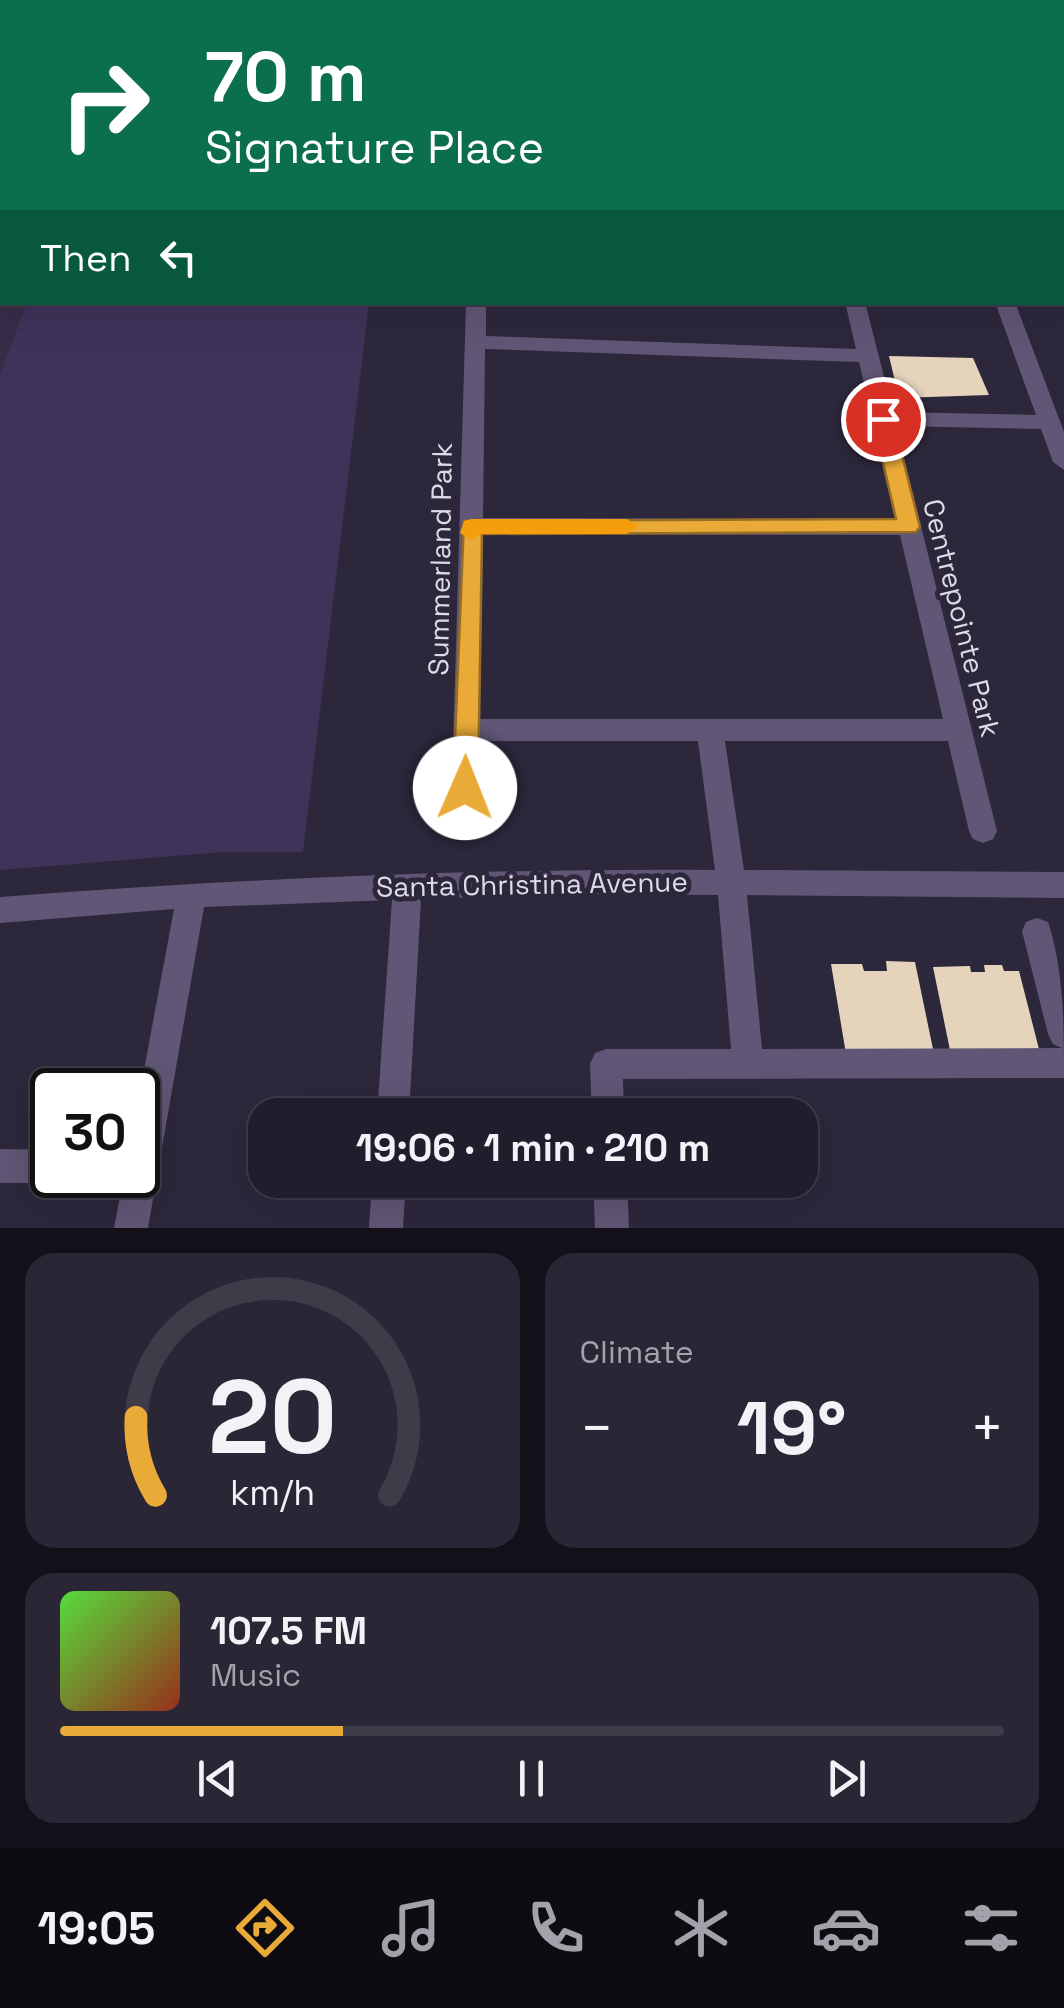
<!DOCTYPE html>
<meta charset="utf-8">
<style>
:root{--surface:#221d2d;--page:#2a2635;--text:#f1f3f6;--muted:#a2a2aa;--line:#3f3b49;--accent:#e9aa38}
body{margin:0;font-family:"Space Grotesk",sans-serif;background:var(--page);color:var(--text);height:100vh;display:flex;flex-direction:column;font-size:38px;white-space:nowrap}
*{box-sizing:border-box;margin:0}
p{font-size:32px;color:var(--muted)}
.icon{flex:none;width:55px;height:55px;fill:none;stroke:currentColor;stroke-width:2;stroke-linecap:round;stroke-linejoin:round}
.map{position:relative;height:1228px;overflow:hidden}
.details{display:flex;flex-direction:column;gap:25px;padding:25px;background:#131019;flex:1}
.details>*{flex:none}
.banner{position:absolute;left:0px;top:0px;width:1065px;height:305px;box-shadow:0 10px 40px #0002,0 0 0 2px var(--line);background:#0b6e4f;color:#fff;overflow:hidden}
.speed{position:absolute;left:30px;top:1068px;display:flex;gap:20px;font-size:50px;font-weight:700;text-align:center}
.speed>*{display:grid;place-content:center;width:130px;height:130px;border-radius:50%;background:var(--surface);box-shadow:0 10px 40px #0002,0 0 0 2px var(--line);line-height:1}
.speed .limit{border:5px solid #111;border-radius:15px;background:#fff;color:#111}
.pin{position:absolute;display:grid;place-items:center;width:85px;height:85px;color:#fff;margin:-42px;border:5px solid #fff;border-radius:50%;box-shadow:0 2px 10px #0007}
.me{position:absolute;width:110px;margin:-55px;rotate:1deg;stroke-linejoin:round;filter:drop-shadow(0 0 8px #0008)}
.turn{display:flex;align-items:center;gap:35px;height:210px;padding:0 40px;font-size:45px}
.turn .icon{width:130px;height:130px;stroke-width:2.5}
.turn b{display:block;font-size:70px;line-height:85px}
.then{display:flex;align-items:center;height:95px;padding:0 40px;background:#0003;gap:20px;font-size:38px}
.big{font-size:75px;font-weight:700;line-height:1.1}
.details .tile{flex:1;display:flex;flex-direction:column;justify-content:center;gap:15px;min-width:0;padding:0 35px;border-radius:30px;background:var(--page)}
.details .dial{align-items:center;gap:0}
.dial svg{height:260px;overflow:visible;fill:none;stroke:var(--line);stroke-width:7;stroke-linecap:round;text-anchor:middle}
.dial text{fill:var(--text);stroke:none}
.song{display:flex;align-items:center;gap:30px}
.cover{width:120px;height:120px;border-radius:15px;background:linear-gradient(135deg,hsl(110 70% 55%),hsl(10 70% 35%))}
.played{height:10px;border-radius:5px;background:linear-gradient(90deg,var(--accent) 30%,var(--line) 30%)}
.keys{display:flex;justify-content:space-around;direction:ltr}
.heat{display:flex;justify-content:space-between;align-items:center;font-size:55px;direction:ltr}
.details .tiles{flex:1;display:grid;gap:25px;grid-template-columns:1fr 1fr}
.tile:last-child{grid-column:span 2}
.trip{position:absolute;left:248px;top:1098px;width:570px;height:100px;border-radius:30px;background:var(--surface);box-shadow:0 10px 40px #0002,0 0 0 2px var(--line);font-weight:700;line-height:100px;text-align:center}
.tabs{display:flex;height:160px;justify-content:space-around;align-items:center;background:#0e0c12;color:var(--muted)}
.tabs .icon{width:70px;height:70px}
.tabs .selected{color:var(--accent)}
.tabs b{font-size:45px;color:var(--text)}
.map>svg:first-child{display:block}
.built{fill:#362d48}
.green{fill:#40335a}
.building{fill:#e5d4bb}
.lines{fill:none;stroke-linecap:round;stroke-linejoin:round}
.minor{fill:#605776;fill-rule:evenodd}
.route{fill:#e9aa38;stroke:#976e24;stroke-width:2.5}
.slow{fill:#f59e0b}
.labels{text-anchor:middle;stroke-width:10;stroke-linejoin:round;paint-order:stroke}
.street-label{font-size:28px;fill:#dedae8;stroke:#2d273c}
</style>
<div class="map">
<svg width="1064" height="1228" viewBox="0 0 1064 1228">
<rect width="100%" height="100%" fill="#2d273c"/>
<path class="built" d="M0,163l2,139 25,1 -27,71z"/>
<path class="green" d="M27,303h342l-66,549h-79l-224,18v-496z"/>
<path class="building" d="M889,356l84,2 16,37 -90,3z
M886,961l29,1 19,92h-88l-15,-90h31l2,7h23z
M984,965h18l2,6h15l21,82 -89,2 -18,-88 37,-1 1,6h14z"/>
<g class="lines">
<path class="minor" d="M410,0h16v2h-16z
M470,0h16v2h-16z
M613,0h16v2h-16z
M757,0h16l1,2h-16z
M875,0h16v2h-16z
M903,0h16l1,2h-16z
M1062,43h2v10h-2z
M0,45h2v10h-2z
M0,77h2v10h-2z
M1062,103h2v11h-2z
M0,141h2v10h-2z
M1062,168h2v12h-2z
M466,302h20v34l370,13 -11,-47h20l28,110 143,3 -41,-113h20l49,130v38l-11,-8 -12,-33 -145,-3 101,405 -4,8 -10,4 -10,-4 -4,-8 -21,-90h-223l19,129 320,2v26l-317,-3 15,154 300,-1 -9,-4 -5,-10 -26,-103 4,-9 11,-4 11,4c16,48 16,104 16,156l-441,1 1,36h-32l-2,-51 5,-11 11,-4h125l-13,-154 -156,-1 -141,5 -12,216h-32l15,-215 -188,7 -56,321h-34l10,-53h14v-73l36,-193 -174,14v-26c238,-18 476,-29 715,-27l-17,-129h-218l-1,76 -4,8 -10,4 -10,-4 -4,-8zM485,349l374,13 37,157 -413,-1zM483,534l417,1 43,184h-463z
M0,1149l52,1v25l12,3 -12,5h-52z
M372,1180h34l-3,48h-34z
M593,1180h34l2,48h-34z"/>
</g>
<path class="route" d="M883,412l10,7 27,108 -4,5 -434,2 -4,254 -4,7 -9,3 -9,-3 -3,-7 11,-267 432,-2 -23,-100z"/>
<path class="slow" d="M471,519h156l11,7 -11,8h-146l-10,6 -11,-7 4,-12z"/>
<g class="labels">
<g class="street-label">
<text transform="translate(440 559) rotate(-89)" y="10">Summerland Park</text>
<text transform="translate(962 618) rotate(76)" y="10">Centrepointe Park</text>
<text transform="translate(532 884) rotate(-1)" y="10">Santa Christina Avenue</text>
</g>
</g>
</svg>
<div class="speed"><div class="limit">30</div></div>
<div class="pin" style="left:883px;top:419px;background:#d93025"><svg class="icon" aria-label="arrive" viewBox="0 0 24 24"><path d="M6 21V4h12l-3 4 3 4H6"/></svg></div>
<svg class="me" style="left:465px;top:788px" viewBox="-20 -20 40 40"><circle r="19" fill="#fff"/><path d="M0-13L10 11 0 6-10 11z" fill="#e9aa38"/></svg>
<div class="trip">19:06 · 1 min · 210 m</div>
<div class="banner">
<div class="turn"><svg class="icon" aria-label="right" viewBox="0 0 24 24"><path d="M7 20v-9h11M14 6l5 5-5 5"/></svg><div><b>70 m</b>Signature Place</div></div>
<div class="then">Then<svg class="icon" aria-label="left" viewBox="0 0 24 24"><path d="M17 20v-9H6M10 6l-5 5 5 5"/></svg></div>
</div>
</div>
<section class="details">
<div class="tiles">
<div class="tile dial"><svg viewBox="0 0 100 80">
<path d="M14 69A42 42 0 1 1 86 69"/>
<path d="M14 69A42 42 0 0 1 8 45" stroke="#e9aa38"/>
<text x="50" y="56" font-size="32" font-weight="700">20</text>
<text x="50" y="72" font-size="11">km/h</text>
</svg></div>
<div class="tile"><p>Climate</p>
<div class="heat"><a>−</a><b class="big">19°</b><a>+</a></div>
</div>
<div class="tile">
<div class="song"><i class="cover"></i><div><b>107.5 FM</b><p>Music</p></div></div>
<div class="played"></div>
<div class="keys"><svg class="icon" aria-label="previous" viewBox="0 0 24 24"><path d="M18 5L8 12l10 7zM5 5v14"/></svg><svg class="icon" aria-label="pause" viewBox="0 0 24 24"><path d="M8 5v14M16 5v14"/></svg><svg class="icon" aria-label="next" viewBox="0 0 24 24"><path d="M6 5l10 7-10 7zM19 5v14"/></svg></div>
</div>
</div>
</section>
<nav class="tabs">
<b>19:05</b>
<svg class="icon selected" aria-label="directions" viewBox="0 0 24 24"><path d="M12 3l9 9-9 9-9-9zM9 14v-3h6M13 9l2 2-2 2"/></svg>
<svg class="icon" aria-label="music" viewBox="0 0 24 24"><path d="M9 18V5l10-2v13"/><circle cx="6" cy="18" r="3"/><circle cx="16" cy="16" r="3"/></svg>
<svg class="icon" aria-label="phone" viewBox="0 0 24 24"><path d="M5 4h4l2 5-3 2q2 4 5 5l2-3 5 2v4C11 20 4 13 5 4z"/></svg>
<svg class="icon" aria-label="climate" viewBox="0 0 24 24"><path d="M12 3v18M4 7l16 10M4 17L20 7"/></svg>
<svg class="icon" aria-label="car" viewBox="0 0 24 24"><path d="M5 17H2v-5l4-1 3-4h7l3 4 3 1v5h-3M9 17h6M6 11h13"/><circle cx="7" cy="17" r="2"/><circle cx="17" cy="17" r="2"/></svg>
<svg class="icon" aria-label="filters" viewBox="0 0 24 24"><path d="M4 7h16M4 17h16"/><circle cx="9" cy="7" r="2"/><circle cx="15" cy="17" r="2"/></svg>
</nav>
